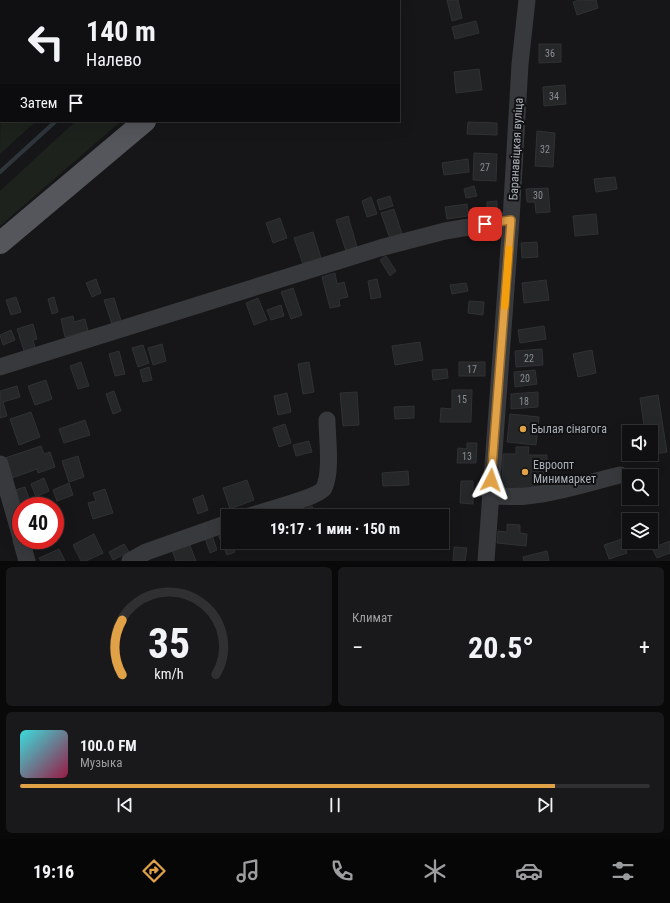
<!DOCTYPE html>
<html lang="ru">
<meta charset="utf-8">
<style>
:root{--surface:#101012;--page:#19191b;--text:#f1f3f6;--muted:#9c9d9f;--line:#303032;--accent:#e0a147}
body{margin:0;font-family:"Roboto Condensed",sans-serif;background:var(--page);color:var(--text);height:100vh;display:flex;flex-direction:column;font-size:15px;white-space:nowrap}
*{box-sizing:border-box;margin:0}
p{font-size:13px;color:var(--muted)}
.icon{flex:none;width:22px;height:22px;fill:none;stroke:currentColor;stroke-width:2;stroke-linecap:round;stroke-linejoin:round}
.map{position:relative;height:561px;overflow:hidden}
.side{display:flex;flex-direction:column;gap:6px;padding:6px;background:#09090a;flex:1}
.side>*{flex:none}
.guide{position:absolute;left:0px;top:0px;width:400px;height:122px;box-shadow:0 4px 16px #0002,0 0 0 1px var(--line);background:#101012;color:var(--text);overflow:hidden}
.tools{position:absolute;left:622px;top:425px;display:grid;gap:8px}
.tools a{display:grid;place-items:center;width:36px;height:36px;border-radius:0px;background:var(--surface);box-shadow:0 4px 16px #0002,0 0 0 1px var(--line);font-size:20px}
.speed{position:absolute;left:12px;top:497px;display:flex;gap:8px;font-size:20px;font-weight:700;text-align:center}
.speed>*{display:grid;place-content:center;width:52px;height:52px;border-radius:50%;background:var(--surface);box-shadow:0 4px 16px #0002,0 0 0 1px var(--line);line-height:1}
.speed .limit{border:6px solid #d22;background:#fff;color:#111}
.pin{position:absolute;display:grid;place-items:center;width:34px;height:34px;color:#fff;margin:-17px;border-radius:8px;box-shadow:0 2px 6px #0006}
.me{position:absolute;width:44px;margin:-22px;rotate:4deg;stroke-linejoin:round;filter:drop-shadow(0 0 3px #0008)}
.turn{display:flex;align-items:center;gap:14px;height:84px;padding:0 20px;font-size:18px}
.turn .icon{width:52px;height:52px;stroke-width:2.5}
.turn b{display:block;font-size:28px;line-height:34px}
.then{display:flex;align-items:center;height:38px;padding:0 20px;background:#0003;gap:8px;font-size:15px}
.big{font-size:30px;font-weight:700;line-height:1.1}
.side .widget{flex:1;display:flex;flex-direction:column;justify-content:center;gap:6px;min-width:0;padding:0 14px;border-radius:6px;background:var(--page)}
.side .dial{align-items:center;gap:0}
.dial svg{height:104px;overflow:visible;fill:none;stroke:var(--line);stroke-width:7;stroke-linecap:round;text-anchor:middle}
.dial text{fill:var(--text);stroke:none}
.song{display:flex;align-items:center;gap:12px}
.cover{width:48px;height:48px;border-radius:6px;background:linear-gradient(135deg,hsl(180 70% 55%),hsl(340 70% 35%))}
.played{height:4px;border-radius:2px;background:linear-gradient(90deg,var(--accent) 85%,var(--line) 85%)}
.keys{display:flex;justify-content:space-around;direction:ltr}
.heat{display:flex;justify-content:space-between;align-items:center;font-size:22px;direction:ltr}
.side .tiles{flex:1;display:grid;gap:6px;grid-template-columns:1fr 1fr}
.widget:last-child{grid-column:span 2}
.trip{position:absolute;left:221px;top:509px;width:228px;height:40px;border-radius:0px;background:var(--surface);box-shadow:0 4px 16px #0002,0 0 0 1px var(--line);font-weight:700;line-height:40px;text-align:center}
.tabs{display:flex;height:64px;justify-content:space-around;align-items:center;background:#060607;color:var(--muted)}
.tabs .icon{width:28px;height:28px}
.tabs .selected{color:var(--accent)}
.tabs b{font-size:18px;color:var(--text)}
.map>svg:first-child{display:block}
.green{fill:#1d221d}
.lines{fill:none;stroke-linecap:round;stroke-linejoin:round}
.stream{stroke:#2e363b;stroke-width:4}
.river{stroke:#2e363b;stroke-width:23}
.building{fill:#262729;stroke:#303134}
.minor{stroke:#38393d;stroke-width:17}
.major{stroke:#54565b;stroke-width:22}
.route-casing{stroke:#92692e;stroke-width:10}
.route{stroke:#e0a147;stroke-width:7}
.slow{stroke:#f59e0b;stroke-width:7}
.poi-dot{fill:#e0a147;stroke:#111113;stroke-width:1.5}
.labels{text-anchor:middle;stroke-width:4;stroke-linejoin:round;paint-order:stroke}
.number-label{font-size:10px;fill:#898d94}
.street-label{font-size:12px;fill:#aaafb7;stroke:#111113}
.poi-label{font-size:12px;fill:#aaafb7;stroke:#111113;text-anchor:start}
</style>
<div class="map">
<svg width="670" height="561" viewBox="0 0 670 561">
<rect width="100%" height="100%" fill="#161618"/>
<path class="green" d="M1,71v50h35l-36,33z
M76,121h45l-121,105v-35z"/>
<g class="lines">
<path class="stream" d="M176,1l1,-1
M0,172l56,-51"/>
<path class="river" d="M64,1v-1
M0,57l1,-1"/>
</g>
<path class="building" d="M447,0h11l4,18 -10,3z
M580,0h16l2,8 -21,7 -4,-13z
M476,21l3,12 -24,6 -3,-12z
M539,44h22v18l-22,1z
M479,69l3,21 -26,3 -2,-21z
M565,85l1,19 -22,2 -1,-19z
M468,122l29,1v12l-30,-1z
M537,131l18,2 -2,34 -18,-1z
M474,153l23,1 -1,27 -23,-1z
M468,159l1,13 -25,3 -2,-12z
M615,177l2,12 -21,3 -2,-13z
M474,186l3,10 -11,2 -2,-9z
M548,188l2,24 -14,1 -1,-11h-8l-1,-13z
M390,196l3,10 -13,4 -3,-10z
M371,197l6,17 -10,3 -5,-16z
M497,201v13l-10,1v-13z
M467,204l1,12 -21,3 -2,-12z
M394,209l8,25 -12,5 -9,-26z
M596,214l2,20 -23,2 -2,-20z
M348,216l9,31 -11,4 -10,-31z
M280,218l7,20 -14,5 -7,-20z
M313,232l8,26 -18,6 -9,-26z
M537,242l1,15 -16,1 -1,-15z
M386,256l10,15 -6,5 -10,-16z
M335,273l2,11 7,-2 4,15 -9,2 1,7 -10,2 -8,-31z
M96,279l5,14 -9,4 -6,-14z
M377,279l4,18 -10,2 -3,-18z
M546,280l3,20 -25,3 -2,-20z
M466,283l2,8 -16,3 -2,-9z
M293,288l9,27 -11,4 -10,-27z
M16,297l5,15 -10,3 -5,-15z
M54,297l4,15 -6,2 -4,-15z
M114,298l8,26 -9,3 -9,-27z
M258,298l9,22 -13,5 -8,-22z
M469,301l15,1 -1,13 -15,-2z
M281,305l3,11 -13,4 -4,-10z
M73,316l1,6 11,-3 3,12 -23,6 -4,-18z
M33,324l4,15 -4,1 3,11 -11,3 -8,-25z
M544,326l2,13 -26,4 -2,-13z
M11,330l4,10 -12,5 -3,-10z
M420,342l3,18 -28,5 -3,-19z
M162,344l4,17 -13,4 -5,-17z
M143,345l6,18 -11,4 -6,-19z
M542,349l1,16 -27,2 -1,-16z
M592,350l4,23 -18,4 -5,-23z
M119,351l6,23 -10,2 -6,-22z
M81,362l8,24 -11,3 -8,-23z
M309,362l5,30 -11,2 -5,-30z
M459,362h26v14h-26z
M149,367l3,13 -9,2 -3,-12z
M447,369l1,9 -15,2 -1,-10z
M535,370l2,14 -22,3 -1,-15z
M46,380l6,19 -17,6 -7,-19z
M17,386l3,11 -17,5 4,14 -7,2v-27z
M452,390h20l-1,32h-31l1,-14 11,1z
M114,391l7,20 -8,3 -7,-20z
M357,392l2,33 -16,1 -3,-33z
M538,392v15l-27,2v-15z
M287,393l4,19 -13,3 -4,-19z
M658,395l9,57 -18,3 2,-1v-22h-6l-5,-34z
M414,406v12l-19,1 -1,-12z
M31,412l9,25 -21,8 -9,-26z
M510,414l29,3 -3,28 -29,-3z
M85,420l5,15 -26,8 -5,-14z
M285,424l6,19 -12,4 -6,-19z
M309,441l3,11 -16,4 -3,-11z
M467,443h10l-1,20h-19l1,-15 9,1z
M41,446l3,8 6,-2 5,15 -17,6 -1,-4 -25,9 -7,-20z
M516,447h13l-1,8h19l-1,36 -44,-1 1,-36h13z
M78,456l6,21 -15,5 -7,-21z
M408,471l1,14 -26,1 -1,-13z
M44,478l5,13 -13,6 -5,-13z
M247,480l7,20 -24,9 -7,-21z
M461,481h12v23l-13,-1z
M69,483l4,12 -16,6 -4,-11z
M25,487l5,14 -10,4 -5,-15z
M105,489l8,24 -20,6 -5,-16 8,-2 -3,-8z
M203,495l5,15 -10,4 -5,-15z
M312,506l2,5 8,-3 3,8h-21l-2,-6z
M507,524l13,1v8l7,1 -1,12 -29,-3 1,-12 9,1z
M227,531l1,11h3l4,10 -8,3 -9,-20z
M94,534l9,19 -17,8h-5l-8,-16z
M212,535l5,15 -7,3 -5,-15z
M622,539l5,14 -18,6 -5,-14z
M670,541v12l-13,5 -5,-10z
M189,543l7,18h-20l-4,-11z
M124,544l5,8 -16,8 -4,-8z
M454,547l13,1 -2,13h-12z
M59,549l6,12h-24l-2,-3z
M547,551l2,10h-25l-1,-4z"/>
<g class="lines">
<path class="minor" d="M0,367l380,-119 65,-17 66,-11
M0,464l21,74
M490,495c44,7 88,-10 130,-20
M249,516c13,-4 70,-19 75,-28 8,-17 3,-50 3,-68
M21,540l6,21
M130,561l16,-9 82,-29
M486,561l25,-341 9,-156 7,-64"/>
<path class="major" d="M288,1l1,-1
M0,243l145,-122"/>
</g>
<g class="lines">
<g class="route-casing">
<path id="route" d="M485,224l26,-4 -20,260"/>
</g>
<use href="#route" class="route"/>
<path class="slow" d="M505,306l4,-57"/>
</g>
<g class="poi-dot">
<circle cx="523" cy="429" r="4"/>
<circle cx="525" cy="472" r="4"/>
</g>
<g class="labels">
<g class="number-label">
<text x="550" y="57">36</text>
<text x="554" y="100">34</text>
<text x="545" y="153">32</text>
<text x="485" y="171">27</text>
<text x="538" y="199">30</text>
<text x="529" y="362">22</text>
<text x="472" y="373">17</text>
<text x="525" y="382">20</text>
<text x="462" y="403">15</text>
<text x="524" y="405">18</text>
<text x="467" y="460">13</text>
</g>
<g class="street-label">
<text transform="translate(516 149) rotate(-87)" y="4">Баранавіцкая вуліца</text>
</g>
<g class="poi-label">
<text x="531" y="433">Былая сінагога</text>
<text x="533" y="469">Евроопт<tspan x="533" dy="14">Минимаркет</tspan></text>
</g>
</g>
</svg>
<div class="tools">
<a><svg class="icon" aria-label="sound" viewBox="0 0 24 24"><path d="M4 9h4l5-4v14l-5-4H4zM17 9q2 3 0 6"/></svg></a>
<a><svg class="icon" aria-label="search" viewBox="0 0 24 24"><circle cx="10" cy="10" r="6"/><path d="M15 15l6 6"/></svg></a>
<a><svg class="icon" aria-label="layers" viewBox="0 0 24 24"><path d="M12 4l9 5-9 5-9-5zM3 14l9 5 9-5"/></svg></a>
</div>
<div class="speed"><div class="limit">40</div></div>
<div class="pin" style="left:485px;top:224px;background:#d93025"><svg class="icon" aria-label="arrive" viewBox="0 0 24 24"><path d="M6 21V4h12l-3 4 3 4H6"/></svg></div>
<svg class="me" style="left:491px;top:480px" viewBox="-20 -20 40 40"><path d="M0-17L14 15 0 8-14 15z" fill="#e0a147" stroke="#fff" stroke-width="4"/></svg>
<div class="trip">19:17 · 1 мин · 150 m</div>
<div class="guide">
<div class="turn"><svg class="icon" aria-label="left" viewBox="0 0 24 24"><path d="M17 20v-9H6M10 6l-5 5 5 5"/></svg><div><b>140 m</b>Налево</div></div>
<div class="then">Затем<svg class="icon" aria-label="arrive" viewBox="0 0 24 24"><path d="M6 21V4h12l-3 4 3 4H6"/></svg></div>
</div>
</div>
<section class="side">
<div class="tiles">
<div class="widget dial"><svg viewBox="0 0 100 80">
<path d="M14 69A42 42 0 1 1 86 69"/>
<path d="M14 69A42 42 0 0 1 14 27" stroke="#e0a147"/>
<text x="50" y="56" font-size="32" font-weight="700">35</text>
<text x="50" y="72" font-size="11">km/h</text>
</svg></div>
<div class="widget"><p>Климат</p>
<div class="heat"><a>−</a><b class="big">20.5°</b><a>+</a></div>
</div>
<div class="widget">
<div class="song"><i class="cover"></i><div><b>100.0 FM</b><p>Музыка</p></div></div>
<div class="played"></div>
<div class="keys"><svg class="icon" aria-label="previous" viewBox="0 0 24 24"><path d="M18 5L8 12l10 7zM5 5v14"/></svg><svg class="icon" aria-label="pause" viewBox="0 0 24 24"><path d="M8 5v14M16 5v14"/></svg><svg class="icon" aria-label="next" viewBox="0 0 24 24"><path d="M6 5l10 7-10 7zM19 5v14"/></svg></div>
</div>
</div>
</section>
<nav class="tabs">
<b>19:16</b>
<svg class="icon selected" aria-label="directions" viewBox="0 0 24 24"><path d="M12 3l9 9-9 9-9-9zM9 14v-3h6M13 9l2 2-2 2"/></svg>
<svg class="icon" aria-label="music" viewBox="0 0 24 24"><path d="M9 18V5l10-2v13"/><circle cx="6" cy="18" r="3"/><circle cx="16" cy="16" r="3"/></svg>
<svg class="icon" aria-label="phone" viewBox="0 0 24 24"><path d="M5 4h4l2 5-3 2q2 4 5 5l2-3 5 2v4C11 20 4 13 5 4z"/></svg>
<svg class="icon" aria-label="climate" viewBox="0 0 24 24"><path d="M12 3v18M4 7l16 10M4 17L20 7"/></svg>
<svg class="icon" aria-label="car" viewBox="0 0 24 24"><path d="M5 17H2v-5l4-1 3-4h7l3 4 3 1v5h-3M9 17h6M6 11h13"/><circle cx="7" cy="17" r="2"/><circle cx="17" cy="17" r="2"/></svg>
<svg class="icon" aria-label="filters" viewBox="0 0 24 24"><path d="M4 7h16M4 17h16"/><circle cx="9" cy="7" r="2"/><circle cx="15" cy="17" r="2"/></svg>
</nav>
